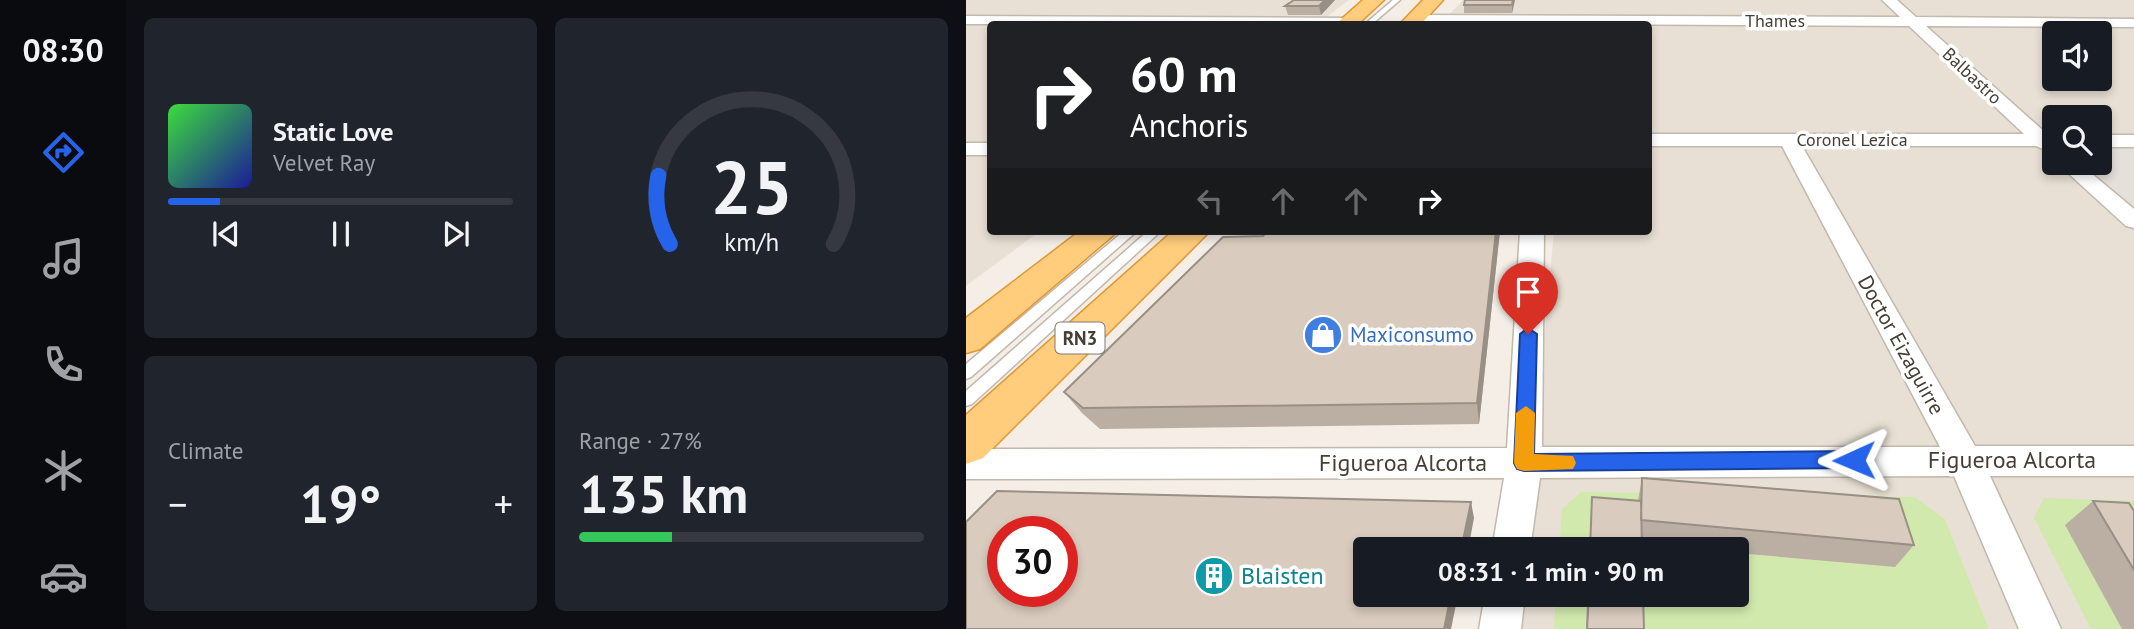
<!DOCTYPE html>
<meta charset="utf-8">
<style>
:root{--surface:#171b24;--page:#20242c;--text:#f1f3f6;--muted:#9ea1a6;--line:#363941;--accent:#2563eb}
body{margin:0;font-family:"PT Sans",sans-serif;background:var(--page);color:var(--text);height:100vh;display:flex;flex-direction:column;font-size:26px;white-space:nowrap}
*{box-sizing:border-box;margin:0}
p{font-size:23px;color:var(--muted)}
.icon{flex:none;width:38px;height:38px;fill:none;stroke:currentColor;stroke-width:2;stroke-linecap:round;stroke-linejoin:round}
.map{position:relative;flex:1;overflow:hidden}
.panel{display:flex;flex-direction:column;gap:18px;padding:18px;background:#0d0f14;width:840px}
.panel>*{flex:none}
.banner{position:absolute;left:21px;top:21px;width:665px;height:214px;border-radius:7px;box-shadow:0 4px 10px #0003;background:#202124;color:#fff;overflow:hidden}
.controls{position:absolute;left:1076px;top:21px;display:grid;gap:14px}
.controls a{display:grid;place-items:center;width:70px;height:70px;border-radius:7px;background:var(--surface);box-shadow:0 4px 10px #0003;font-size:35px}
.speed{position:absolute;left:21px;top:516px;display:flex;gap:14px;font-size:35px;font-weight:700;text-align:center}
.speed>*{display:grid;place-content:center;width:91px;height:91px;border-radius:50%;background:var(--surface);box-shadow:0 4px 10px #0003;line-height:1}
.speed .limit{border:10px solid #d22;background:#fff;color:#111}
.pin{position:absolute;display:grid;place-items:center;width:60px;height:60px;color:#fff;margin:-72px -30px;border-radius:50% 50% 50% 0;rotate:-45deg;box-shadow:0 0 7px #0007}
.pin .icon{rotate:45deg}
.me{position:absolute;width:77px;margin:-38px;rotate:269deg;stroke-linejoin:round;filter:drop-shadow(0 0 5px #0008)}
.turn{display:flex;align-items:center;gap:24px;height:147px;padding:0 28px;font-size:32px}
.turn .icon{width:91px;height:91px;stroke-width:2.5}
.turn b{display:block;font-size:49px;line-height:60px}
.lanes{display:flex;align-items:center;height:66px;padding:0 28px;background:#0003;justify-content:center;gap:35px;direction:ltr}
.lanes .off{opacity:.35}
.big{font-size:52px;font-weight:700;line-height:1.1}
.panel .card{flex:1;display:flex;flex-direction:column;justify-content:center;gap:10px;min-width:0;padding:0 24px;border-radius:10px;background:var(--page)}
.panel .dial{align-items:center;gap:0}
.dial svg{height:182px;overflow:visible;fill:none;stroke:var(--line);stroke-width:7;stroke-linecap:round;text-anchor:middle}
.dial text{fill:var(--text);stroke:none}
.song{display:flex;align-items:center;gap:21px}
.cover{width:84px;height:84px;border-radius:10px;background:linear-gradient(135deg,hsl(120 70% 55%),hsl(240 70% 35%))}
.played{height:7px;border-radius:4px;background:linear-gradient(90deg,var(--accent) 15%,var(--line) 15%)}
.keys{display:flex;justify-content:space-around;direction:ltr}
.heat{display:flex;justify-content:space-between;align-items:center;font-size:38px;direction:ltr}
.charge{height:10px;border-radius:5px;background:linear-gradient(90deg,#34c759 27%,var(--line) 0)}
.panel .tiles{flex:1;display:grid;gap:18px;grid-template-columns:repeat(2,1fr)}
.trip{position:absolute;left:387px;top:537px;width:396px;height:70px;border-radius:7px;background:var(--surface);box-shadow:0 4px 10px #0003;font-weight:700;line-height:70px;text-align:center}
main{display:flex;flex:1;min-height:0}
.tab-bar{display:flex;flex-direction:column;width:126px;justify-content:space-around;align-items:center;background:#090b0e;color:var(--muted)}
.tab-bar .icon{width:49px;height:49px}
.tab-bar .on{color:var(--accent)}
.tab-bar b{font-size:32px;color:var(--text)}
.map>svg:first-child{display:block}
.residential{fill:#e8e0d4;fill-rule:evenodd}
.industrial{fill:#e6e0db}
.green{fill:#d2e9ad}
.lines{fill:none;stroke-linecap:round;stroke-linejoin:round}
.service-casing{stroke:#c2b8ab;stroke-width:3}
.minor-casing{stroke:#c2b8ab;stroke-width:3}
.trunk-casing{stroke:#e39531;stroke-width:3}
.service{fill:#fff;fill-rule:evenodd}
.minor{fill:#fff;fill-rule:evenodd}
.trunk{fill:#ffcd7c;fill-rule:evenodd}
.wall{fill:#bbafa3}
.shaded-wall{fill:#988f85}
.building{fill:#d9ccbe;stroke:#988f85;stroke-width:2;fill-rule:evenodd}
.route{fill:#2563eb;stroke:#184099;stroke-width:2}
.slow{fill:#f59e0b}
.labels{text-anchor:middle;stroke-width:7;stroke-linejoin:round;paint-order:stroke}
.far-street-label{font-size:18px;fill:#463e35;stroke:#fff}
.shield{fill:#fff;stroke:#7e7872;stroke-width:2}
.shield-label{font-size:19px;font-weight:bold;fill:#463e35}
.shop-label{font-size:21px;fill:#366cbe;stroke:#fff;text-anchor:start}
.street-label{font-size:21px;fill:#463e35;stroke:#fff}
.near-street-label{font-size:24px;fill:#463e35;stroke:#fff}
.near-culture-label{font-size:24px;fill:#0d838f;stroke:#fff;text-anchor:start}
</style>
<main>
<nav class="tab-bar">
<b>08:30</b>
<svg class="icon on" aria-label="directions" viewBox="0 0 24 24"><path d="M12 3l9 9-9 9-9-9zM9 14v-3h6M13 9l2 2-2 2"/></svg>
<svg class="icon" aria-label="music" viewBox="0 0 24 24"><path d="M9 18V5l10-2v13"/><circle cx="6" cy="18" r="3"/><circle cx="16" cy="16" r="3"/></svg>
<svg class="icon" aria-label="phone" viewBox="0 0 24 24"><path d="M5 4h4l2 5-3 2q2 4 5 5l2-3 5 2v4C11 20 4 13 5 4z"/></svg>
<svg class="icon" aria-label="climate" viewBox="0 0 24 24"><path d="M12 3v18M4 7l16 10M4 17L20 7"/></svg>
<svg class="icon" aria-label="car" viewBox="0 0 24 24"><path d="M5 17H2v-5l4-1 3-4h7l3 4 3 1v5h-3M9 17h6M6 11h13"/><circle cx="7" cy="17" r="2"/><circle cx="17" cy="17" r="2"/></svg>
</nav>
<section class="panel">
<div class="tiles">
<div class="card">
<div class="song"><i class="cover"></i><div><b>Static Love</b><p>Velvet Ray</p></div></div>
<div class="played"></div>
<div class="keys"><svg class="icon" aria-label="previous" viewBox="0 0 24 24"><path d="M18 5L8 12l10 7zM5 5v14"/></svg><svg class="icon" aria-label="pause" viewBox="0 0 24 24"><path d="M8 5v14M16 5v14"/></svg><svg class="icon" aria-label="next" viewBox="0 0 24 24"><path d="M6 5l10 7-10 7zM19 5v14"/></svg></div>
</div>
<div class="card dial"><svg viewBox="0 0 100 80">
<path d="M14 69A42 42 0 1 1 86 69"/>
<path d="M14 69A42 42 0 0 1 9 39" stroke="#2563eb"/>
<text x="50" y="56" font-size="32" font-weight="700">25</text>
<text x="50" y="72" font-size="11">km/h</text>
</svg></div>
<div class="card"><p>Climate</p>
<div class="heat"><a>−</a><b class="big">19°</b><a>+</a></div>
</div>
<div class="card"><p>Range · 27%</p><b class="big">135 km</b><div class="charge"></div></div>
</div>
</section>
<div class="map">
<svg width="1168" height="629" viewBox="0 0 1168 629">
<rect width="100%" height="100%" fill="#f4eee6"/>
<path class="residential" d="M0,0h383l-32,24h-327v207h50l-74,55z
M497,0h671v629h-616l3,-34h215v-45l-211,-1 29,-318h94v-207h-208zM1088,33h46v46h-46zM1088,117h46v46h-46z"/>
<path class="industrial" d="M1134,146l34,1v62l-53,-46h19z"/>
<path class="green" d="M615,492l334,5 30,22 44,110h-351v-34h98v-42l158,14 -13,-44 -244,21 63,5h-63l-47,-28 -1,28 -30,1 3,-41z
M1078,498l90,3v63l-68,-39 56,104h-31l-57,-111z
M590,595h31l-1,34h-32z"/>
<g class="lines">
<g class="service-casing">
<path id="service" d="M427,0h7l-28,24h-7z
M158,231h13l-166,146 -5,2v-15z
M182,231h13l-189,173 -6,2v-15z"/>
</g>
<g class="minor-casing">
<path id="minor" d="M916,0h15l19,17 218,2v8l-208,-1 121,108h7v15l-7,2 -11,-5h-234l173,300h159v30h-144l71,153h-42l-65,-153 -414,2 -10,72h-38l12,-72 -538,1v-30l541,-1 13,-217h24l-2,216h398l-158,-301h-134v-12h376l-115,-108 -493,-3 -7,-4 7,-4 484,2z
M0,16l383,2 7,4 -1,2h-389z
M1134,135h34v12h-34z
M0,143h24v12h-24z
M1091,163h22l55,46v19l-8,-2z
M519,595h40l-4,34h-42z"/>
</g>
<g class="trunk-casing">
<path id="trunk" d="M397,0h21l-26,24h-22z
M457,0h20l-22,24h-21z
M114,231h38l-138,118 -14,4v-35z
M207,231h37l-227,227 -17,6v-49z"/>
</g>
<use href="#service" class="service"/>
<use href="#minor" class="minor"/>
<use href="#trunk" class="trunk"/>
</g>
<path class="wall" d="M328,0h41l-14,15h-33l-3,-9z
M499,0h50l-3,13h-48v-8z
M534,231l-21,193 -379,5 -18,-16 -18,-21z
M676,478l272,67 -19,22 -159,-14v-3h-36l-58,-6v6h-53l3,-53 46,3z
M1127,501l41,10v118h-12l-57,-104z
M621,595h56l1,34h-58z"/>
<path class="shaded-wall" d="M359,0h10l-14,15 -2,-9z
M547,0h2l-3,13v-8z
M530,231h4l-21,193 -2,-21z
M505,502l3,16 -6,32h-7z
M485,595h7l-7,34h-7z"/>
<path class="building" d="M328,0h31l-6,6h-34z
M499,0h48l-1,5h-48z
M304,22h39l-2,2h-41z
M302,231h228l-19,172 -394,5 -19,-16 159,-155 40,-1z
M676,478l257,21 15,46 -273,-25z
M31,491l474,11 -10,48h-96v45h86l-7,34h-478v-107zM37,532h59v60h-59z
M626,497l49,4 1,49h-52z
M1127,501l36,2 5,8v59z
M623,595h54l1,34h-57z"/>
<path class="route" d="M562,328l9,6 -3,120 320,-3 7,3 2,6 -2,6 -7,2 -330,3 -7,-2 -3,-6 6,-129z"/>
<path class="slow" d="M560,406l9,7 -1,41 39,2 3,7 -3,6 -49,2 -7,-2 -3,-6 2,-50z"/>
<defs>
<g id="shop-disc" transform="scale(2.0125)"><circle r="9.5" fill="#3f7fe0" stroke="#fff"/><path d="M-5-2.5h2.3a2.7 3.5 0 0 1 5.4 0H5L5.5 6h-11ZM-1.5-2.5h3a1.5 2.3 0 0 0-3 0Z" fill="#fff"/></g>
<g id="building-disc" transform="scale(2.0125)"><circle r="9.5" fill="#0f9aa8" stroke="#fff"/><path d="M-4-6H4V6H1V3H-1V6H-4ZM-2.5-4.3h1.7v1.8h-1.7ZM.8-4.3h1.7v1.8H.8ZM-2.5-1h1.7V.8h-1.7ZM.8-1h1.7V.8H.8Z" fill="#fff"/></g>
</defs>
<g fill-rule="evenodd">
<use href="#shop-disc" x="357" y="335"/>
<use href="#building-disc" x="248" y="576"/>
</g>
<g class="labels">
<g class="far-street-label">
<text x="809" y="27">Thames</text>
<text transform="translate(1006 76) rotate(43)" y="6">Balbastro</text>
<text x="886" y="146">Coronel Lezica</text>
</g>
<rect class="shield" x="89.5" y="322.5" width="49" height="31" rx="5"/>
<g class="shield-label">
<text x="114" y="345">RN3</text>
</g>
<g class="shop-label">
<text x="384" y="342">Maxiconsumo</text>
</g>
<g class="street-label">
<text transform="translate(935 345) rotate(61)" y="7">Doctor Eizaguirre</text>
</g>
<g class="near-street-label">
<text x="1046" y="468">Figueroa Alcorta</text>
<text x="437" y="471">Figueroa Alcorta</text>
</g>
<g class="near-culture-label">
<text x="275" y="584">Blaisten</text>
</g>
</g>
</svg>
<div class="controls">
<a><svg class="icon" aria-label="sound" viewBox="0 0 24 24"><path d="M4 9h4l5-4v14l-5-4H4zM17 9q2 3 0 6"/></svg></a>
<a><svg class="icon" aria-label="search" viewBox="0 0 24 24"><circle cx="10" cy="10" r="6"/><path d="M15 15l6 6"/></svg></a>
</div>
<div class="speed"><div class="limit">30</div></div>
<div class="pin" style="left:562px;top:334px;background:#d93025"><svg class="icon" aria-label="arrive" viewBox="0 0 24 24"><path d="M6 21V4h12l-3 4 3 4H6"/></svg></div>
<svg class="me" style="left:888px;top:460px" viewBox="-20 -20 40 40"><path d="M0-17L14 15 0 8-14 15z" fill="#2563eb" stroke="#fff" stroke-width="4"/></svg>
<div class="trip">08:31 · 1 min · 90 m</div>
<div class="banner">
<div class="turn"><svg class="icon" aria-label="right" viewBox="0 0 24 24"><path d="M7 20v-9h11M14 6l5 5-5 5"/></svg><div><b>60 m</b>Anchoris</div></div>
<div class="lanes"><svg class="icon off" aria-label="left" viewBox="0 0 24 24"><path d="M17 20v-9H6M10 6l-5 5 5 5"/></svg><svg class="icon off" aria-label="ahead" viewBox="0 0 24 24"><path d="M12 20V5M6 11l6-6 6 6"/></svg><svg class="icon off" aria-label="ahead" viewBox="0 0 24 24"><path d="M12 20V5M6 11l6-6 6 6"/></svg><svg class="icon" aria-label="right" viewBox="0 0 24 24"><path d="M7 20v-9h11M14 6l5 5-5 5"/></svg></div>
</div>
</div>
</main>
